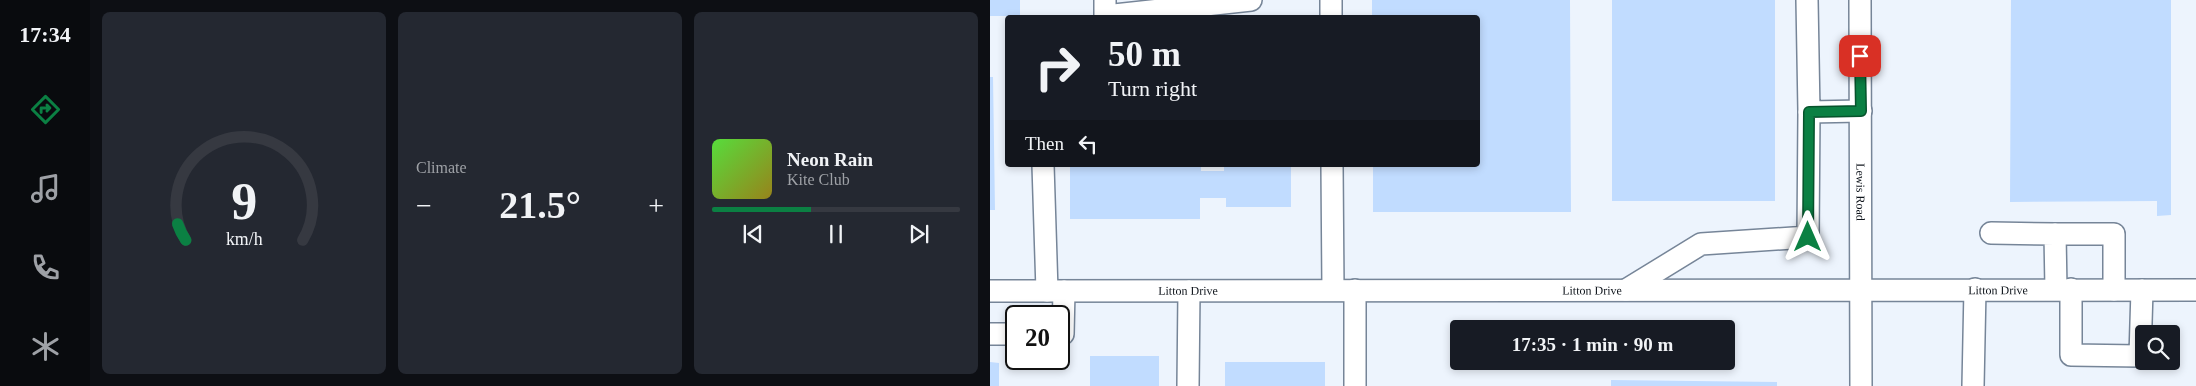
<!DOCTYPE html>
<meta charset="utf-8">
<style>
:root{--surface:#171b24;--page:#242831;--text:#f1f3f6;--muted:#9ea1a6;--line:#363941;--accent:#0b8043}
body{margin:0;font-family:Georgia,serif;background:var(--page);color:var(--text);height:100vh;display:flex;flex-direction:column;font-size:19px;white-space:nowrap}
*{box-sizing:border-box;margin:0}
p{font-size:16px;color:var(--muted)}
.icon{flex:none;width:28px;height:28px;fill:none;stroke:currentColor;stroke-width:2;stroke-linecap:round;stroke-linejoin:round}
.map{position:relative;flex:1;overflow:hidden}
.sheet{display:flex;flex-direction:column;gap:12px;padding:12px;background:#0d0f14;width:900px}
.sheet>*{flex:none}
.top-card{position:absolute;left:15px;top:15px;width:475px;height:152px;border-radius:5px;box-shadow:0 2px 8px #0003;background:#171b24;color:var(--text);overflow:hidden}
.controls{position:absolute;left:1145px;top:325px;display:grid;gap:10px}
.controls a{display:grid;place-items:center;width:45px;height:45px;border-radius:5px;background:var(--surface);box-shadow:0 2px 8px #0003;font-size:25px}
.speed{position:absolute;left:15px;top:305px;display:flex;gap:10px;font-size:25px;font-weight:700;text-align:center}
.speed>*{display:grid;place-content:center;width:65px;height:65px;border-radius:50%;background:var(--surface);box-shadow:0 2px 8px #0003;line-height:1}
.speed .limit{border:2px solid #111;border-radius:8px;background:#fff;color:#111}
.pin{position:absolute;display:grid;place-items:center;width:42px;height:42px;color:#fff;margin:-21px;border-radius:10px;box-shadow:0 2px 8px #0006}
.me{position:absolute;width:55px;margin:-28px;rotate:0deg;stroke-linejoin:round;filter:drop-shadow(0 0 4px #0008)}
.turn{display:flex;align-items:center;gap:18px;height:105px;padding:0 20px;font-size:22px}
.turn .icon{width:65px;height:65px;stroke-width:2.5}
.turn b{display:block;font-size:35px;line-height:42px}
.then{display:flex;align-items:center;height:48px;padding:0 20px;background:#0003;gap:10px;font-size:19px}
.big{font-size:38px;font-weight:700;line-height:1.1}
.sheet .card{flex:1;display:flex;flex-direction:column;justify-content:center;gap:8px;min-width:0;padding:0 18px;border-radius:8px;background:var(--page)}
.sheet .dial{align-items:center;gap:0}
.dial svg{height:130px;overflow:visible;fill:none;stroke:var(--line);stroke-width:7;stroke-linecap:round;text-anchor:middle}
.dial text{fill:var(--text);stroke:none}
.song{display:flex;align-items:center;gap:15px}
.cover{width:60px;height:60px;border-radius:8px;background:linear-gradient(135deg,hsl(110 70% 55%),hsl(50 70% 35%))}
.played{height:5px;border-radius:2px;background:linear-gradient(90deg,var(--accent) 40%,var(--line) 40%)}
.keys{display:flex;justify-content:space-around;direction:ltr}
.heat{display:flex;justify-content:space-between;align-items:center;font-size:28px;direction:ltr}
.sheet .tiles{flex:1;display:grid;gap:12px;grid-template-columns:repeat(3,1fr)}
.trip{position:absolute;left:460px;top:320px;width:285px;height:50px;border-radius:5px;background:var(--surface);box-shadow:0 2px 8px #0003;font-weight:700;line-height:50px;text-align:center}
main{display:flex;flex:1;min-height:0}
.tabs{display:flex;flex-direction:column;width:90px;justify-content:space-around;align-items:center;background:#090b0e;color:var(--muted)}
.tabs .icon{width:35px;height:35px}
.tabs .selected{color:var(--accent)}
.tabs b{font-size:22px;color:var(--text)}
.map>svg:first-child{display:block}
.building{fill:#c1dcff}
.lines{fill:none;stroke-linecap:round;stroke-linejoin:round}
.minor-casing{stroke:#768598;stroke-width:24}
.minor{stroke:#fff;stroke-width:21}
.route-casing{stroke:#07532c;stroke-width:12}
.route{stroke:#0b8043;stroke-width:9}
.labels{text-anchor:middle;stroke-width:4;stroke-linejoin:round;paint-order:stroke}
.street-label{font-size:12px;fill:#0d131a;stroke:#fff}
</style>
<main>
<nav class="tabs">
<b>17:34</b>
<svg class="icon selected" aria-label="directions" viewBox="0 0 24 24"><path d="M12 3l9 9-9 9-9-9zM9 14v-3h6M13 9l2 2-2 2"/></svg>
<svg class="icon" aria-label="music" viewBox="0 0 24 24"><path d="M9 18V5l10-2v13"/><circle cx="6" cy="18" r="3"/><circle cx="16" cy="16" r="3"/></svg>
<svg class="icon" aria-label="phone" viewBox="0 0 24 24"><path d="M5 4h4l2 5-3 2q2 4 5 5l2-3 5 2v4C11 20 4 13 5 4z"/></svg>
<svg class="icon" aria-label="climate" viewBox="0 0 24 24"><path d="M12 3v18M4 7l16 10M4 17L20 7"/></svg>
</nav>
<section class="sheet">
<div class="tiles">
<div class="card dial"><svg viewBox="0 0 100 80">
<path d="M14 69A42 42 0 1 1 86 69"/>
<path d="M14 69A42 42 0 0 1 9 59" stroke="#0b8043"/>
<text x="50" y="56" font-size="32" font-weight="700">9</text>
<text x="50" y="72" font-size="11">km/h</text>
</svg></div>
<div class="card"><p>Climate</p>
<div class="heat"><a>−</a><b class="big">21.5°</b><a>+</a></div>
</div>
<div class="card">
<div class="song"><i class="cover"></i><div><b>Neon Rain</b><p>Kite Club</p></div></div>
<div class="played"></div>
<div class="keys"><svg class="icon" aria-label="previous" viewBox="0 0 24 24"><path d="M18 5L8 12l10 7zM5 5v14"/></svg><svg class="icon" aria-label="pause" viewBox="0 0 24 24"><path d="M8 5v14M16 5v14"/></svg><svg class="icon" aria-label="next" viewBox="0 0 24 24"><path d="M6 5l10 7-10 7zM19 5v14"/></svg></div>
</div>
</div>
</section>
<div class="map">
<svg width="1206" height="386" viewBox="0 0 1206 386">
<rect width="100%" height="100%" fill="#edf4fd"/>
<path class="building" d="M0,0h30v16h-30z
M382,0h198l1,212h-198v-47h105v-147h-106z
M622,0h163v201h-163z
M1021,0h160v215l-14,1v-15l-147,1z
M0,77h3l2,133h-5z
M80,165h131v6h23v-6h67v42h-65v-9h-26v21h-130z
M100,356h69v30h-69z
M0,362l9,1v23h-9z
M235,362h100v24h-100z
M621,380l166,2v4h-166z"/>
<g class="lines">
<g class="minor-casing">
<g id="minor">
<path d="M115,0v16l146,-16"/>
<path d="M341,0v18"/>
<path d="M817,0l2,112 52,-1"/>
<path id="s1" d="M870,0l1,386"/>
<path d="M53,165l4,126"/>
<path d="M342,165l1,125"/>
<path d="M1001,233l64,1 1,55"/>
<path d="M1065,234h59v56"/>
<path d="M1081,289v66l69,1 2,-66"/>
<path d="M365,290v96"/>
<path d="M636,290l75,-46 107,-7 1,-125"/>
<path id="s2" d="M0,291l1206,-1"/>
<path d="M0,334h26"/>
<path d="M69,334h4l1,-43"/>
<path d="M198,386l1,-95"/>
<path d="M983,386l2,-97"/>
</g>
</g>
<use href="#minor" class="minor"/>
</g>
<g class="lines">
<g class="route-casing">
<path id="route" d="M818,237l1,-125 52,-1 -1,-55"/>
</g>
<use href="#route" class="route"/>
</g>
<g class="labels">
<g class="street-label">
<text dy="4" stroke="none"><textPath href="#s1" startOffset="192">Lewis Road</textPath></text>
<text dy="4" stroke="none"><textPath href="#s2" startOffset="1008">Litton Drive</textPath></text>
<text dy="4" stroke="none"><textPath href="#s2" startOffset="602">Litton Drive</textPath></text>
<text dy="4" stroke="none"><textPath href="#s2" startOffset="198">Litton Drive</textPath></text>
</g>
</g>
</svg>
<div class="controls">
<a><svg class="icon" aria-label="search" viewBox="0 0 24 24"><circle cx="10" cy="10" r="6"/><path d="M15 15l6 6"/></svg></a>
</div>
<div class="speed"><div class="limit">20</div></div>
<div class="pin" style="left:870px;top:56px;background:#d93025"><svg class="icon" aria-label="arrive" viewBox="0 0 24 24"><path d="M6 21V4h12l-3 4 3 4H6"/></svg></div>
<svg class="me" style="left:818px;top:237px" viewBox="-20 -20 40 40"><path d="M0-17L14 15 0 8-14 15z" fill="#0b8043" stroke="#fff" stroke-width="4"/></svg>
<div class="trip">17:35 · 1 min · 90 m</div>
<div class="top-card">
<div class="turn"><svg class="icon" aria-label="right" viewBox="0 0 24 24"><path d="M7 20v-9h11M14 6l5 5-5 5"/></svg><div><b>50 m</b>Turn right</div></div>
<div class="then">Then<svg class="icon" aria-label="left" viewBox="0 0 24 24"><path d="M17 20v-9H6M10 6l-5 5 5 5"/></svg></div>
</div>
</div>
</main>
